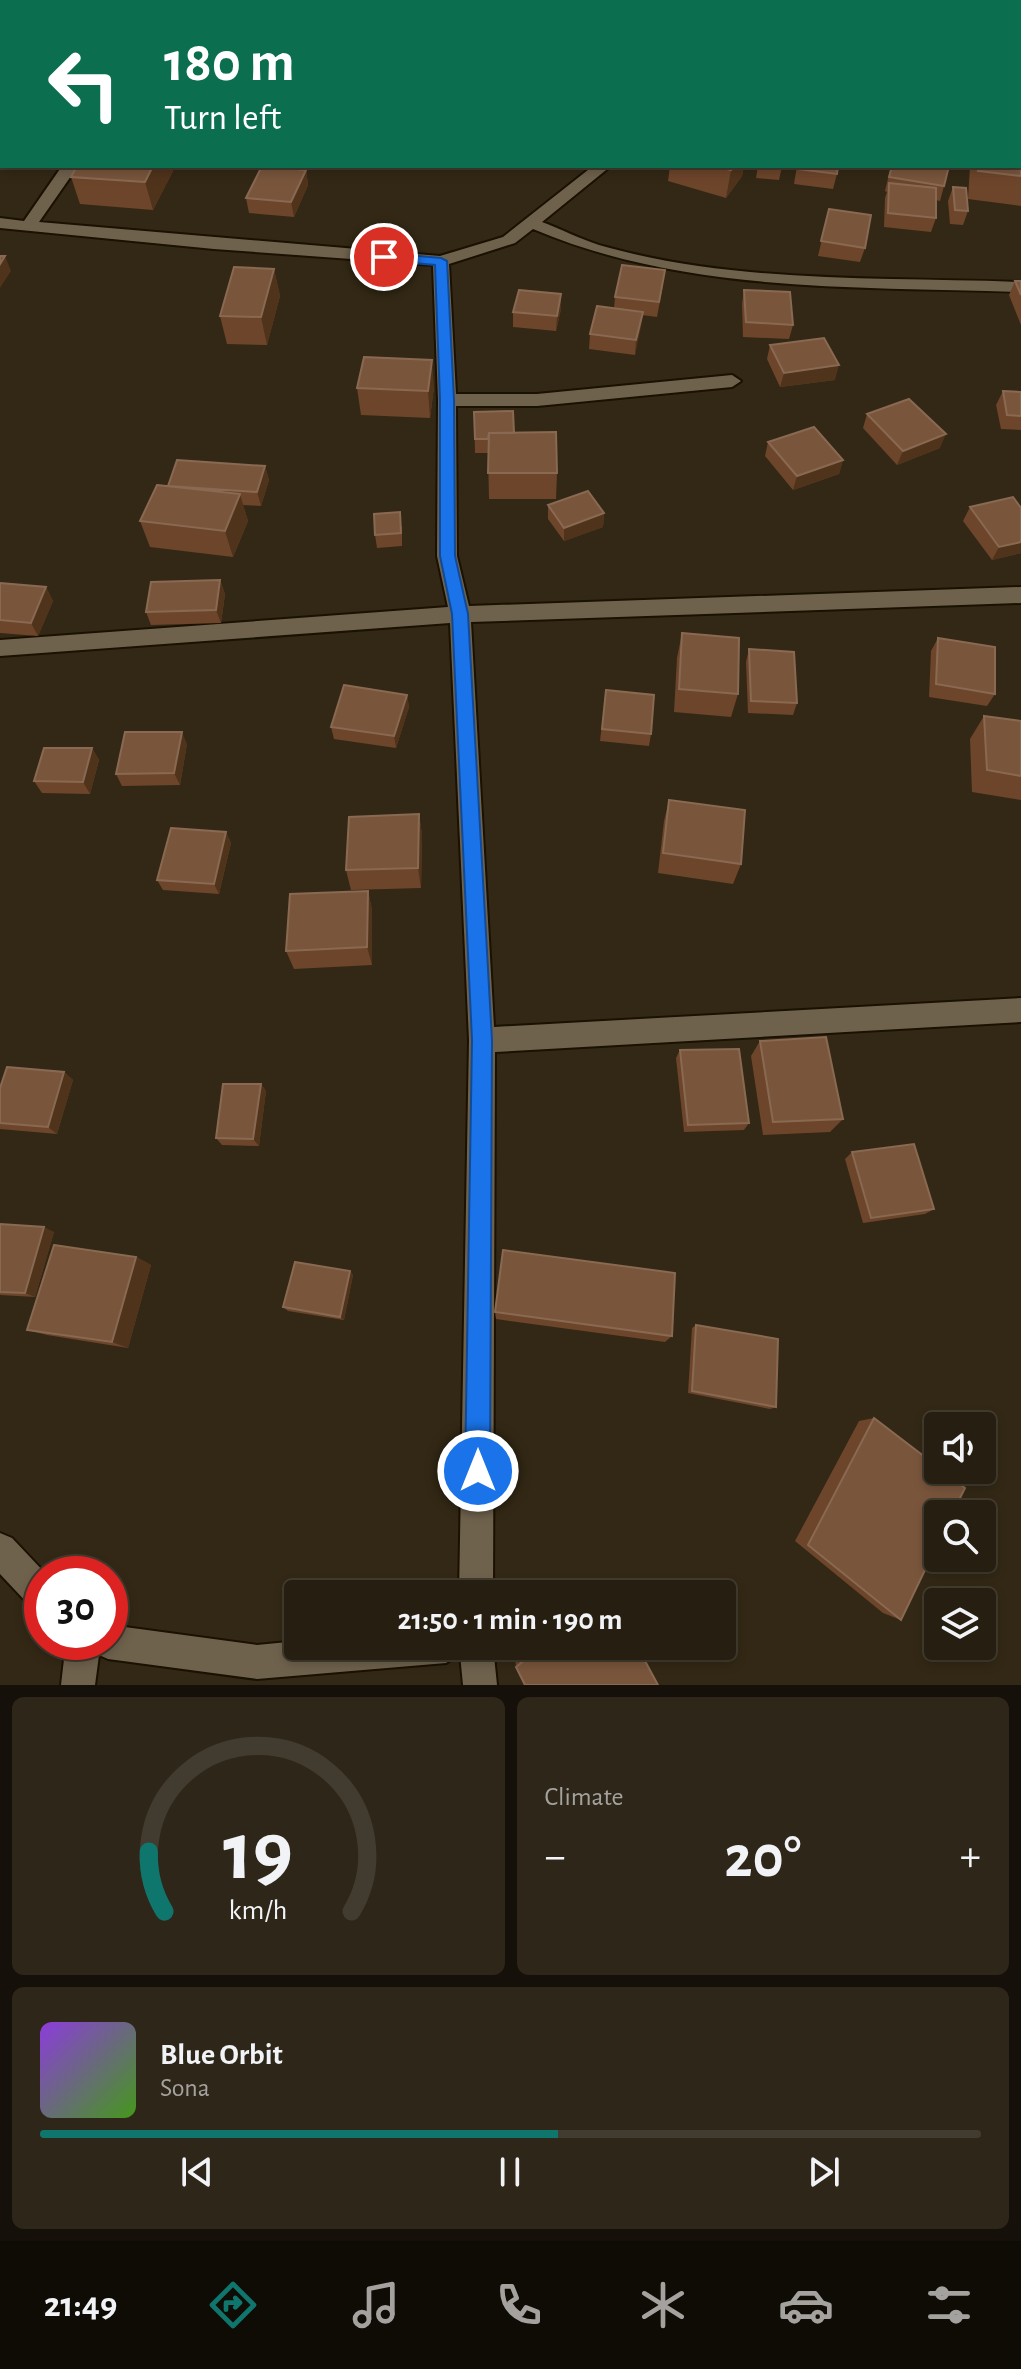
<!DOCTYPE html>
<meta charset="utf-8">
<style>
:root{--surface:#261e10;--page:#2e2719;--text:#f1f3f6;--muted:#a4a29f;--line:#423c30;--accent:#0f766e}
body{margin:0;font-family:"Alegreya Sans",sans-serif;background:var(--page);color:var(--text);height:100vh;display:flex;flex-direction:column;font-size:30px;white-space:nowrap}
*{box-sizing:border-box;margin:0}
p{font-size:26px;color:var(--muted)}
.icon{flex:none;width:44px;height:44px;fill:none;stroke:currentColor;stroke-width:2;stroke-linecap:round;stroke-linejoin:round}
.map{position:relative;height:1685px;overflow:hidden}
.side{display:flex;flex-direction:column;gap:12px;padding:12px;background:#151009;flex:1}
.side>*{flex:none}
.hud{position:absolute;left:0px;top:0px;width:1022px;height:168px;box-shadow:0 4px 12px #0003,0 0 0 2px var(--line);background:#0b6e4f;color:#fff;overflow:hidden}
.fabs{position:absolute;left:924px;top:1412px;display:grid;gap:16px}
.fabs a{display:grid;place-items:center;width:72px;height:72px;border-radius:8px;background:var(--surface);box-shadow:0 4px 12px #0003,0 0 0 2px var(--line);font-size:40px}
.speed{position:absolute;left:24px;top:1556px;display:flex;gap:16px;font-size:40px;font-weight:700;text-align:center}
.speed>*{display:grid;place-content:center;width:104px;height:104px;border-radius:50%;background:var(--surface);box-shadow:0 4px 12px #0003,0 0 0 2px var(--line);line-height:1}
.speed .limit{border:12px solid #d22;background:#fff;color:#111}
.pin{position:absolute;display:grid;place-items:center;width:68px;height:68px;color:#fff;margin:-34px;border:4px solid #fff;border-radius:50%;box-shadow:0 2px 8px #0007}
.me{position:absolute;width:88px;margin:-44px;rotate:0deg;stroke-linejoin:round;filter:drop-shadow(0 0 6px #0008)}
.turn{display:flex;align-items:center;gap:28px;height:168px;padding:0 32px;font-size:36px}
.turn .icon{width:104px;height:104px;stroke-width:2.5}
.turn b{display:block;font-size:56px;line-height:68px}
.big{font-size:60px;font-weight:700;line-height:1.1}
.side .tile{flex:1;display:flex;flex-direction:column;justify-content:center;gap:12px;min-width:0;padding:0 28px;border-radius:12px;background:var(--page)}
.side .dial{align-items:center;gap:0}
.dial svg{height:208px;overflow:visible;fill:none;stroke:var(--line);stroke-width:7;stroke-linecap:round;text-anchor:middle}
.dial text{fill:var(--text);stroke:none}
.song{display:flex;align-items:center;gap:24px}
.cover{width:96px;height:96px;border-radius:12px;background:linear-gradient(135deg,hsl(270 70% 55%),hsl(100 70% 35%))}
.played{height:8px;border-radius:4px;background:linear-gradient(90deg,var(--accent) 55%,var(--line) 55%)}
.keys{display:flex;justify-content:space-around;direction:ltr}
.heat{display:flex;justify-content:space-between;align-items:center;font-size:44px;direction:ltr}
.side .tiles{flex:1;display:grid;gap:12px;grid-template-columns:1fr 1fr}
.tile:last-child{grid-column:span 2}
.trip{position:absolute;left:284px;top:1580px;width:452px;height:80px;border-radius:8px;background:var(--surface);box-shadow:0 4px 12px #0003,0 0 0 2px var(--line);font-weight:700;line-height:80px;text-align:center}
.menu{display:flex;height:128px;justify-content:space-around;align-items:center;background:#0f0c06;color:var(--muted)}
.menu .icon{width:56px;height:56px}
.menu .on{color:var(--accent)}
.menu b{font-size:36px;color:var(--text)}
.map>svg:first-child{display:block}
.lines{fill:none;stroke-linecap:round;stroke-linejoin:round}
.minor-casing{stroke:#1b1101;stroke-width:4}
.minor{fill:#6f624d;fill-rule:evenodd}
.wall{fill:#6d452b}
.shaded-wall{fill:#50331b}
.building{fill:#79553c;stroke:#896952;stroke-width:2}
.route{fill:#1a73e8;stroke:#114b97;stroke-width:2}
</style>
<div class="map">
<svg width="1021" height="1685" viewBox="0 0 1021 1685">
<rect width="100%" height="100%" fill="#332815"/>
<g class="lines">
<g class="minor-casing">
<path id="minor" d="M168,0h15l-17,2z
M611,0h14l1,2h-14z
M899,0h14l-16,2z
M0,4h2v8h-2z
M1020,18h1v9h-1z
M62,166h16l-39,56 401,34 63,-19 90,-71h18l-69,56c19,7 38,17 57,23 135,39 283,32 422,37v10c-164,-6 -335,2 -488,-63l-18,14 -66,21 7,130h81l195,-19 9,6 -9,6 -195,19h-81l1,150 12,50 552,-19v16l-550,19 23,405 527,-29v24l-526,30 -2,542h-34l10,-554 -19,-417 -450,33v-16l448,-33 -11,-51 1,-156 -5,-135 -219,-16 -214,-21v-10l24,3z
M0,1533l12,5 34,36h-4v37l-12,-5 -30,-32z
M110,1625l147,20 41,-4v5h195l4,39h-34l-3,-31 -14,9 -189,16 -149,-20 -9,-4 -4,30h-34l5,-43h44z"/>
</g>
<use href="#minor" class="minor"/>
</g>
<path class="wall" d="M183,0h79v2h-78z
M648,0h45v2h-45z
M823,0h43l-1,2h-43z
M998,0h23v15l-1,-13h-22z
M1020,79h1v61h-1z
M1021,140v66l-53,-7 2,-33h50z
M77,166h96l-1,1 1,4 -20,39 -73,-6 -9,-27z
M670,166h74l-2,10 -16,22 -58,-17z
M758,166h24l-3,14 -23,-2z
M797,166l40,8 -4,15 -39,-5z
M891,166l53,20 -4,15 -4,-1v18l-5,14 -47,-5 1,-29 2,-6 -2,-1z
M306,170l2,15 -14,32 -45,-4 -3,-15z
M953,187l15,24 -5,14 -13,-1 -2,-23z
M829,209l36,39 -5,14 -42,-6z
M274,269l6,27 -13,49 -40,-1 -7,-28z
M1015,281h6v44l-12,-30z
M663,285l-6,32 -15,-2 -7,40 -46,-6 1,-15 24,-26 1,-11z
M744,290l49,35 -4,14 -46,-2 -1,-33z
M561,294v15l-5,22 -43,-4v-15z
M770,345l65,35 -55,7 -13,-28z
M434,387l-4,31 -69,-3 -4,-27z
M1003,391l18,1v38l-20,-1 -5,-24z
M474,412l40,21 43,40 -1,26h-67l-1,-46h-13z
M867,414l73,34 -43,17 -34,-37z
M768,442l75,18 -4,14 -46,16 -28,-34z
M265,466l4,14 -8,26 -18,-1 5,16 -15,36 -83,-10 -10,-26 28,-35z
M548,505l56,8 -1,14 -39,14 -16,-22z
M970,507l51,1v45l-29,7 -29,-39z
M402,526v20l-25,2 -2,-13z
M220,580l5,14 -4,29 -70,2 -5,-13z
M0,583l46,4 7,14 -15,35 -38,-3z
M682,633l56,61 -7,23 -57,-5 3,-54z
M938,638l57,56 -8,12 -58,-9 2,-46z
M749,649l48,54 -4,12 -45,-2 -2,-51z
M606,690l45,44 -2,12 -49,-5z
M407,695l2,12 -13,41 -62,-9 -3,-12z
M984,716l37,5v79l-49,-8 -2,-53z
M187,744l-7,41 -58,1 -6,-12z
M92,748l7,12 -9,34 -48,-1 -8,-12z
M669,800l72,64 -8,20 -75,-11 6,-52z
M419,814l3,21 -1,53 -70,2 -5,-20z
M226,832l5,11 -12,51 -56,-4 -6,-10z
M368,891l4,19v55l-78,4 -8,-18z
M760,1041l83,78 -13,13 -67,3 -12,-79z
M680,1050l69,73 -5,7 -60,2 -8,-74z
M64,1072l9,8 -16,54 -57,-5v-41z
M261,1084l5,7 -7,55 -37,-1 -6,-7z
M852,1152l82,57 -9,5 -62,9 -18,-64z
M0,1224l54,8 -19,65 -35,-2z
M136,1257l15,8 -23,83 -81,-13 -20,-5z
M350,1271l3,4 -9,45 -56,-9 -5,-4z
M495,1312l177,24 -7,6 -169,-23z
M696,1325l80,82 -6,2 -82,-16 4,-65z
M874,1418l27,202 -18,-7 -88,-72 64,-120z
M604,1589l4,5h-11z
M530,1646h107l-121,21 -1,-9z"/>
<path class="shaded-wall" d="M153,166h18l2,5 -20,39 -8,-28z
M734,166h10l-2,10 -16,22 5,-28z
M306,170l2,15 -14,32 -3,-15z
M5,256l6,15 -11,17v-24z
M274,269l6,27 -13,49 -6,-28z
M561,294v15l-5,22 1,-15z
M643,312l-2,15 -6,28 1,-15z
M432,360l2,27 -4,31 -2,-27z
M839,365l-4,15 -55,7 4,-14z
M946,434l-6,14 -43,17 6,-14z
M843,460l-4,14 -46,16 4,-14z
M265,466l4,14 -8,26 -4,-14z
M240,494l8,27 -15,36 -8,-26z
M604,513l-1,14 -39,14v-13z
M1021,542v11l-29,7 7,-13z
M220,580l5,14 -4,29 -5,-13z
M46,587l7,14 -15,35 -7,-13z
M407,695l2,12 -13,41 -2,-12z
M182,732l5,12 -7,41 -6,-12z
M92,748l7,12 -9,34 -7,-12z
M419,814l3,21 -1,53 -3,-20z
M226,832l5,11 -12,51 -5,-10z
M368,891l4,19v55l-5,-18z
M64,1072l9,8 -16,54 -9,-7z
M261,1084l5,7 -7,55 -6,-7z
M44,1227l10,5 -19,65 -10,-4z
M136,1257l15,8 -23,83 -16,-6z
M350,1271l3,4 -9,45 -4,-3z"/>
<path class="building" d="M197,0h24l-2,2z
M228,0h28l-2,2h-28z
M418,0h43l-1,2h-43z
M496,0h41l-1,2h-41z
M557,0h44v2h-44z
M758,0h45v2h-45z
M1020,79h1v31h-1z
M1020,140l1,36 -43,-5 1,-5h41z
M77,166h76l-8,16 -74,-5z
M262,166l44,4 -15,32 -45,-4z
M716,166h18l-3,4z
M798,166h40l-1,8 -40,-5z
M892,166h57l-5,20 -55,-9z
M889,183l47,5v30l-48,-5z
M953,187l13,1 2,23 -13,-1z
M829,209l42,6 -6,33 -44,-7z
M0,256h5l-5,8z
M622,265l43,5 -6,32 -44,-5z
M234,267l40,2 -13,48 -41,-1z
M1015,281h6v14z
M519,290l42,4 -4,22 -44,-4z
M744,290l46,2 3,33 -47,-3z
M597,306l46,6 -7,28 -46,-6z
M824,338l15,27 -55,8 -14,-28z
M364,357l68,3 -4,31 -71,-3z
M1003,391l18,1v24l-14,-1z
M909,399l37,35 -43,17 -36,-37z
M513,411l1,22h-25l-1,6h-13l-1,-27z
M814,427l29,33 -46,16 -29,-34z
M556,432l1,41h-69l1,-40z
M177,460l88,6 -8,26 -89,-6z
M157,485l83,9 -15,37 -85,-10z
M588,491l16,22 -40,15 -16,-23z
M1013,497l8,11v34l-22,5 -29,-40z
M400,512l1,21 -26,2 -1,-21z
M220,580l-4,30 -70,2 5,-30z
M0,583l46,4 -15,36 -31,-3z
M682,633l57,5 -1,56 -59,-5z
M938,638l57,9v47l-59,-10z
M749,649l45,3 3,51 -46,-2z
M344,685l63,10 -13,41 -63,-9z
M606,690l48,5 -3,39 -49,-5z
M984,716l37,5v55l-34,-6z
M125,732h57l-8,41 -58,1z
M44,748h48l-9,34 -49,-1z
M669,800l76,10 -4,54 -78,-11z
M419,814l-1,54 -72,2 3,-53z
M171,828l55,4 -12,52 -57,-4z
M368,891l-1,56 -81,4 4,-57z
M826,1037l17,82 -70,3 -13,-81z
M739,1049l10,74 -61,2 -8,-75z
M7,1067l57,5 -16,55 -48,-4v-35z
M223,1084h38l-8,55 -37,-1z
M914,1144l20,65 -63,9 -19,-66z
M0,1224l44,3 -19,66 -25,-1z
M54,1245l82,12 -24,85 -85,-12z
M503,1250l172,23 -3,63 -177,-24z
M295,1262l55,9 -10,46 -57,-10z
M696,1325l82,14 -2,68 -84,-16z
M874,1418l64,49v3h3l24,18 -13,26h-14v29l-37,77 -93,-75z
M542,1646h95l21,39h-133l-9,-18z"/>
<path class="route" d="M384,253l57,5 6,3 7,139 1,156 13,58 24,426 -2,431 -4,8 -8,4 -9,-4 -4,-8 7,-431 -20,-426 -12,-58v-156l-5,-135 -55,-5v-5z"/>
</svg>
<div class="fabs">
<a><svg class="icon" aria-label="sound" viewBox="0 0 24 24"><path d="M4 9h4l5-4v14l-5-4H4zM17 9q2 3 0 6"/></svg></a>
<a><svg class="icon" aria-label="search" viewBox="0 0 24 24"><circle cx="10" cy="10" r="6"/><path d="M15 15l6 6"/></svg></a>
<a><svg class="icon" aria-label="layers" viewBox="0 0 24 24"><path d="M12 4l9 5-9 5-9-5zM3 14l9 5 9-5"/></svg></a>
</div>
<div class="speed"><div class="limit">30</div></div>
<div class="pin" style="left:384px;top:257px;background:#d93025"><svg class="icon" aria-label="arrive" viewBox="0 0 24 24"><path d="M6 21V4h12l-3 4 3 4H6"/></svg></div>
<svg class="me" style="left:478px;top:1471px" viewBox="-20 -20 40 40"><circle r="17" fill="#1a73e8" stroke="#fff" stroke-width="3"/><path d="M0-11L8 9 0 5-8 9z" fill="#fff"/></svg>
<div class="trip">21:50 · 1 min · 190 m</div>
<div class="hud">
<div class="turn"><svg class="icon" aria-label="left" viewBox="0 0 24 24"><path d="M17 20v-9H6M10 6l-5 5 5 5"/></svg><div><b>180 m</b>Turn left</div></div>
</div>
</div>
<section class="side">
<div class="tiles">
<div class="tile dial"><svg viewBox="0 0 100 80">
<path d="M14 69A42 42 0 1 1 86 69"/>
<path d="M14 69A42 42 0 0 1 8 46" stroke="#0f766e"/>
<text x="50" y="56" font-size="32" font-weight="700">19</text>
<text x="50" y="72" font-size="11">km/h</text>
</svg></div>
<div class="tile"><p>Climate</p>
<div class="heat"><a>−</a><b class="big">20°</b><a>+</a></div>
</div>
<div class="tile">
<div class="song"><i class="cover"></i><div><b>Blue Orbit</b><p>Sona</p></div></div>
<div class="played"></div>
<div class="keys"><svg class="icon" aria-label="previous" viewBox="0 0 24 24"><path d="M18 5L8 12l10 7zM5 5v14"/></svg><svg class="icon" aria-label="pause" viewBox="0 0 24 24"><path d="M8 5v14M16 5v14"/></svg><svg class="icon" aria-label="next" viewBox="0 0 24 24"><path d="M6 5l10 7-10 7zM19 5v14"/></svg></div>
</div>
</div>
</section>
<nav class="menu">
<b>21:49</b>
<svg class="icon on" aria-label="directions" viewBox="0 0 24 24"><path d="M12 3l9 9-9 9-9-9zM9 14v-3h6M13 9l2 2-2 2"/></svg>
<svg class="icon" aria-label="music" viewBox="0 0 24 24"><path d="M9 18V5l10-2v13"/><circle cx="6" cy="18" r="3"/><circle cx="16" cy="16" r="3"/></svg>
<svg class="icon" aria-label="phone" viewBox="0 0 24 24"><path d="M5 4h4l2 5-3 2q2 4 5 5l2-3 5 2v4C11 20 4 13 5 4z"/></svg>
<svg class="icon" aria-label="climate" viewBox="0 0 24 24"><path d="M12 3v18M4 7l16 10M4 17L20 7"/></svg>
<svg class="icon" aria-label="car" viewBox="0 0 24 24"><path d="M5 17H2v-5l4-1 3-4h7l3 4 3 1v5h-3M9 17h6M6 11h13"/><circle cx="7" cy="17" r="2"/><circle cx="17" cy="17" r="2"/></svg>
<svg class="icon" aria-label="filters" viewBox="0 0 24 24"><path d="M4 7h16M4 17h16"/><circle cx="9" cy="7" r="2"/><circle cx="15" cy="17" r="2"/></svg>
</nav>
